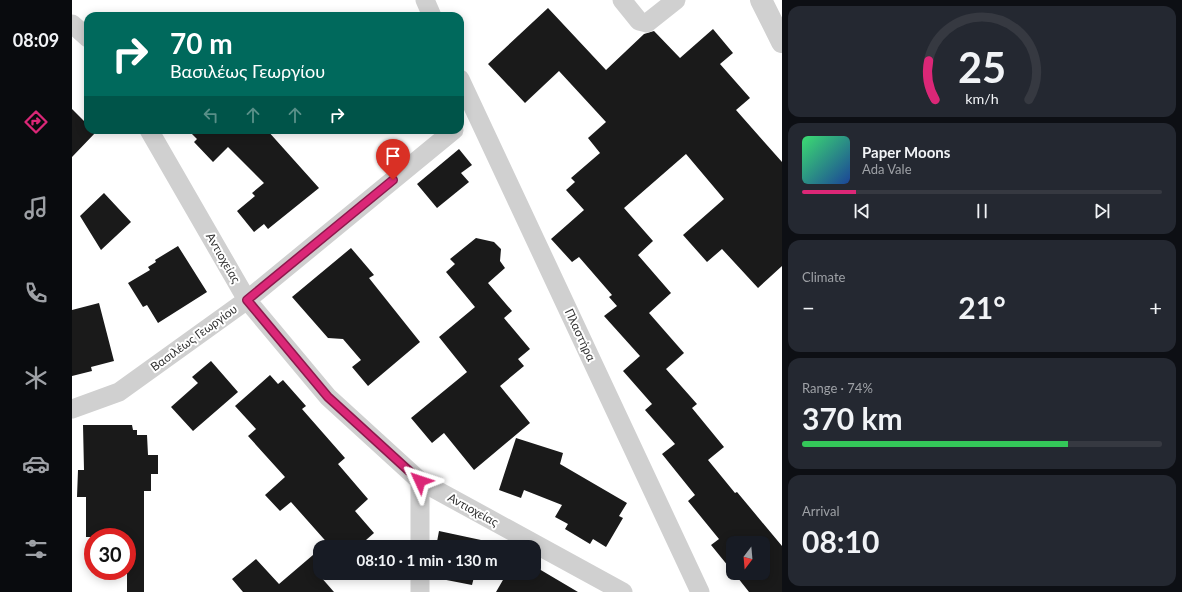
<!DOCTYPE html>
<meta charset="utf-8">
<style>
:root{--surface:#171b24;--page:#242831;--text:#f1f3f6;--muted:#9ea1a6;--line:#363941;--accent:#db2777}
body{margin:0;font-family:Lato,sans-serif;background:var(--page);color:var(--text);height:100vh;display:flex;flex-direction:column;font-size:15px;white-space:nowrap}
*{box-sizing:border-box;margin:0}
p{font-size:13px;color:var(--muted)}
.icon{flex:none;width:22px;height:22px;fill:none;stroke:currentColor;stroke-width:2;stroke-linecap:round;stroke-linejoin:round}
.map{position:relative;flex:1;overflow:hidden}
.side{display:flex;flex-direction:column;gap:6px;padding:6px;background:#0d0f14;width:400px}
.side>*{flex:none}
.hud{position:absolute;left:12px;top:12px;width:380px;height:122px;border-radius:12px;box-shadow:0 2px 10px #0003;background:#00695c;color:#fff;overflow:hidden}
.needle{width:26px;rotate:196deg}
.buttons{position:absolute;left:654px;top:536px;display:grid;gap:8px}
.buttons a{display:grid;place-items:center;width:44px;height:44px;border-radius:8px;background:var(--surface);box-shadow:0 2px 10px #0003;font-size:20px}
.speed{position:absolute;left:12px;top:528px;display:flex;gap:8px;font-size:20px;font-weight:700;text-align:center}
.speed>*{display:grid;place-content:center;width:52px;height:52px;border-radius:50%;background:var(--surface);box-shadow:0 2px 10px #0003;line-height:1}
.speed .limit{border:6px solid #d22;background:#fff;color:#111}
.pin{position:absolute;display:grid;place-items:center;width:34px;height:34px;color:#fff;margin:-41px -17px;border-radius:50% 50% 50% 0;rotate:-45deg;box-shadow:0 0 4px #0007}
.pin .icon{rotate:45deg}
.me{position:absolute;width:44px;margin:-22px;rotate:312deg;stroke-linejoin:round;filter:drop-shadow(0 0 3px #0008)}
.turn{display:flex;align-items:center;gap:14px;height:84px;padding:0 20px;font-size:18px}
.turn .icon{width:52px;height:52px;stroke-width:2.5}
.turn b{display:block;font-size:28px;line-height:34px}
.lanes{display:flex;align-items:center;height:38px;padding:0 20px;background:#0003;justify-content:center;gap:20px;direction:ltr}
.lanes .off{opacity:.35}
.big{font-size:30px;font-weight:700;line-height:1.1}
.side .tile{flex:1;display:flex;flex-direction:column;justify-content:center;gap:6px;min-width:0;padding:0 14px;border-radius:12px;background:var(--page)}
.side .dial{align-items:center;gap:0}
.dial svg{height:104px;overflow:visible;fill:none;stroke:var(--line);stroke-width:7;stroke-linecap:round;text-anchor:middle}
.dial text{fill:var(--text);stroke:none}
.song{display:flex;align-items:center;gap:12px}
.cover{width:48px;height:48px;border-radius:6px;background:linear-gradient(135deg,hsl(140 70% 55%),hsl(220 70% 35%))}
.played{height:4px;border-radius:2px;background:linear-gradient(90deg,var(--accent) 15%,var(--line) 15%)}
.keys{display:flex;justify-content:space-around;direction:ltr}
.heat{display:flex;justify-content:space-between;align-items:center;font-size:22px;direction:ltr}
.charge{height:6px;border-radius:3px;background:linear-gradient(90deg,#34c759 74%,var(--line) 0)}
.trip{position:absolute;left:241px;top:540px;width:228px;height:40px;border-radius:12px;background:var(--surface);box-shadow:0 2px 10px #0003;font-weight:700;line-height:40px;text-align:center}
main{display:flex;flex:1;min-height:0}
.tab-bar{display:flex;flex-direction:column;width:72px;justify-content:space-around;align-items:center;background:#090b0e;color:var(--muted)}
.tab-bar .icon{width:28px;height:28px}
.tab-bar .current{color:var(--accent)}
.tab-bar b{font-size:18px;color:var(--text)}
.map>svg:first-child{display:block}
.building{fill:#1a1a1a}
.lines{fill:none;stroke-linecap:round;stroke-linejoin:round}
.minor{stroke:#d0d0d0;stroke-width:19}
.tertiary{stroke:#d0d0d0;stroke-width:22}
.route-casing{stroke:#8e194d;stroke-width:10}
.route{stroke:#db2777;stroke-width:7}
.labels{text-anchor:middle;stroke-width:4;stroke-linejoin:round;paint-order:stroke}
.street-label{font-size:12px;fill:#333;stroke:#fff}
</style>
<main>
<nav class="tab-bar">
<b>08:09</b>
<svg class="icon current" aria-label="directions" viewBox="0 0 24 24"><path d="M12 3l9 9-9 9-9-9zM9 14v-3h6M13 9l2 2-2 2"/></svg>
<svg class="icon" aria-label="music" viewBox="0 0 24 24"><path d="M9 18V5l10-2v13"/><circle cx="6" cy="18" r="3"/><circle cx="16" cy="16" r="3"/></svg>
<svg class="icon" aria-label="phone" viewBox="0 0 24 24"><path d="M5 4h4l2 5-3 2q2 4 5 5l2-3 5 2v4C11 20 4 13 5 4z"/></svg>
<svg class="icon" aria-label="climate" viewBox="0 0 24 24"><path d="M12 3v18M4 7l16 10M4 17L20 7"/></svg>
<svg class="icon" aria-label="car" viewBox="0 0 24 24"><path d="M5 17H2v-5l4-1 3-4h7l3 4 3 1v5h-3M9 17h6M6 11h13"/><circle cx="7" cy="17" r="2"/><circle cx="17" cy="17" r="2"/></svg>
<svg class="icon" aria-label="filters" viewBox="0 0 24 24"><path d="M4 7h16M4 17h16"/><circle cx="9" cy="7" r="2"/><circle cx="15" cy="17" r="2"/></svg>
</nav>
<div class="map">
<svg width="710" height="592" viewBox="0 0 710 592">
<rect width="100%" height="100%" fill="#fff"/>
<path class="building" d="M476,8l58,62 38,-36 10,-3 26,27 33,-29 20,24 -13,11 30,34 -14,12 46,52v104l-24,22 -36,-39 -15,13 -24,-27 41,-36 -38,-45 -62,54 29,33 -15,14 33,38 -22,20 35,40 -18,16 31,35 -5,4 32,39 -16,13 27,33 2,-1 45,54v46h-33l-15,-19h29v-30h-30v29l-22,-27 8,-6 -31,-38 7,-6 -33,-41 13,-10 -30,-34 7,-6 -29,-33 17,-15 -36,-40 13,-10 -8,-9 3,-2 -33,-38 -7,5 -21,-23 33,-29 -18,-20 9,-8 -4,-4 29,-25 -12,-15 18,-16 -47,-51 -34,32 -37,-39z
M0,109l16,16v5l8,2 -24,25z
M116,130h79l52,58 -51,41 -4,-5 -10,8 -17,-21 18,-15 -3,-3 12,-10 -36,-36 -15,15 -19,-20 3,-3z
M387,149l13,16 -11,8 8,9 -32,26 -20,-24z
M32,193l27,29 -30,28 -21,-34z
M404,238l18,4 7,7 -1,12 5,7 -17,15 24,28 -8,7 26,31 -12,10 6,7 -24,20 30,37 -56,47 -30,-37 -12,10 -21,-25 56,-46 -28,-35 36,-30 -29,-35 9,-8 -5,-5z
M106,246l29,46 -49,31 -11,-18 -4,2 -15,-24 22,-13 -2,-3 8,-5 -1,-2z
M279,248l23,27 -5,3 51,64 -52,44 -16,-19 9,-7 -18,-21 -15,-1 -36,-41z
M27,303l15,58 -23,6 1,4 -20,5v-66z
M139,361l27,31 -45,39 -22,-24 27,-24 -6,-6z
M198,375l8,9 5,-4 23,26 -4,3 43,49 -7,6 30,35 -13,12 19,22 -16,14h-27l-40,-45 -11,9 -15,-16 20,-18 -37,-41 8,-7 -21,-23z
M11,425h49l1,5h4v5h10l1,20h10v19h-7v17h-7v101h-17v-55h-41v-40h-9l1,-27h6z
M444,438l47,15 -3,11 67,39 -8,13 4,2 -17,29 -13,-8 -3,5 -25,-15 3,-5 -13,-7 7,-12 -38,-15 -3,8 -22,-8z
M367,531l42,9 -1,7h-44z
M248,549v27l14,16h-91l-11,-13 24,-20 23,25z
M462,566l44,26h-82l11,-19h27z
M359,573h44l-3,12 -41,-8z"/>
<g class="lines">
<path class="minor" d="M353,0l7,16
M550,0l17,21 8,2 29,-23
M0,24l16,14
M388,79l240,513
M77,130l98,170 81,97 92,84 203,111
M0,409l47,-17 128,-92 207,-170
M348,547v-66
M348,592v-19"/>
<path class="tertiary" d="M689,0l21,42"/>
</g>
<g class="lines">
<g class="route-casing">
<path id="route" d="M321,180l-146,120 81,97 92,84"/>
</g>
<use href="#route" class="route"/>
</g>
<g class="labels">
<g class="street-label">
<text transform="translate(151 258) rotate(60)" y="4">Αντιοχείας</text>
<text transform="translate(508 335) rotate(65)" y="4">Πλαστήρα</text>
<text transform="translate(122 338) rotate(-36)" y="4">Βασιλέως Γεωργίου</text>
<text transform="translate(401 510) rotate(29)" y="4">Αντιοχείας</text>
</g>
</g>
</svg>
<div class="buttons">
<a><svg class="needle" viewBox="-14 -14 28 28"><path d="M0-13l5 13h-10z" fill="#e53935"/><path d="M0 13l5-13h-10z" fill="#9ea1a6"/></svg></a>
</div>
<div class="speed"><div class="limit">30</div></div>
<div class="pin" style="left:321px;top:180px;background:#d93025"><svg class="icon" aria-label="arrive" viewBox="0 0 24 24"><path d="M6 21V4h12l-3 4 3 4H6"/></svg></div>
<svg class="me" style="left:348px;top:481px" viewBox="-20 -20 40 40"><path d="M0-17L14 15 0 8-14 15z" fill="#db2777" stroke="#fff" stroke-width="4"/></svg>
<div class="trip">08:10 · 1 min · 130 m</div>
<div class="hud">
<div class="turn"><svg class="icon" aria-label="right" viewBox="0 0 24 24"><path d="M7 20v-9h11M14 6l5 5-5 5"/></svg><div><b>70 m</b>Βασιλέως Γεωργίου</div></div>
<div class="lanes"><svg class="icon off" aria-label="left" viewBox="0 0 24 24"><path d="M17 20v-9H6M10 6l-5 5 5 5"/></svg><svg class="icon off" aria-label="ahead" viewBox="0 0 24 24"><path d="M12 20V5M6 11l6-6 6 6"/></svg><svg class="icon off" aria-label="ahead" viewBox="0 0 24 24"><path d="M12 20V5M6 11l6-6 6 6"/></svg><svg class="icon" aria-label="right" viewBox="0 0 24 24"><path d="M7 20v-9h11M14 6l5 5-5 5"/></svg></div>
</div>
</div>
<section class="side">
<div class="tile dial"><svg viewBox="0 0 100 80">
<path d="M14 69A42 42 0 1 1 86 69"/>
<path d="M14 69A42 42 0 0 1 9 39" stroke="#db2777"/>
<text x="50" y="56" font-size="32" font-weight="700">25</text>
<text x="50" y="72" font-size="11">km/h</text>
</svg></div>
<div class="tile">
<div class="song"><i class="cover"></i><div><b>Paper Moons</b><p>Ada Vale</p></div></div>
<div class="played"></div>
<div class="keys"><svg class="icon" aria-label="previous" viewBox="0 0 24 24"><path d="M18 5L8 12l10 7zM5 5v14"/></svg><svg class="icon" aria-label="pause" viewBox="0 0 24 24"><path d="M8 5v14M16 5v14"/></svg><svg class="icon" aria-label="next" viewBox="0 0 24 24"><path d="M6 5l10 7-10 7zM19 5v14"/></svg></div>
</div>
<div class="tile"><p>Climate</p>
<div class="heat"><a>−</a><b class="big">21°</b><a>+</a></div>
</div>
<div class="tile"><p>Range · 74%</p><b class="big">370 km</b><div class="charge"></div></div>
<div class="tile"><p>Arrival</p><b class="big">08:10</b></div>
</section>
</main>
